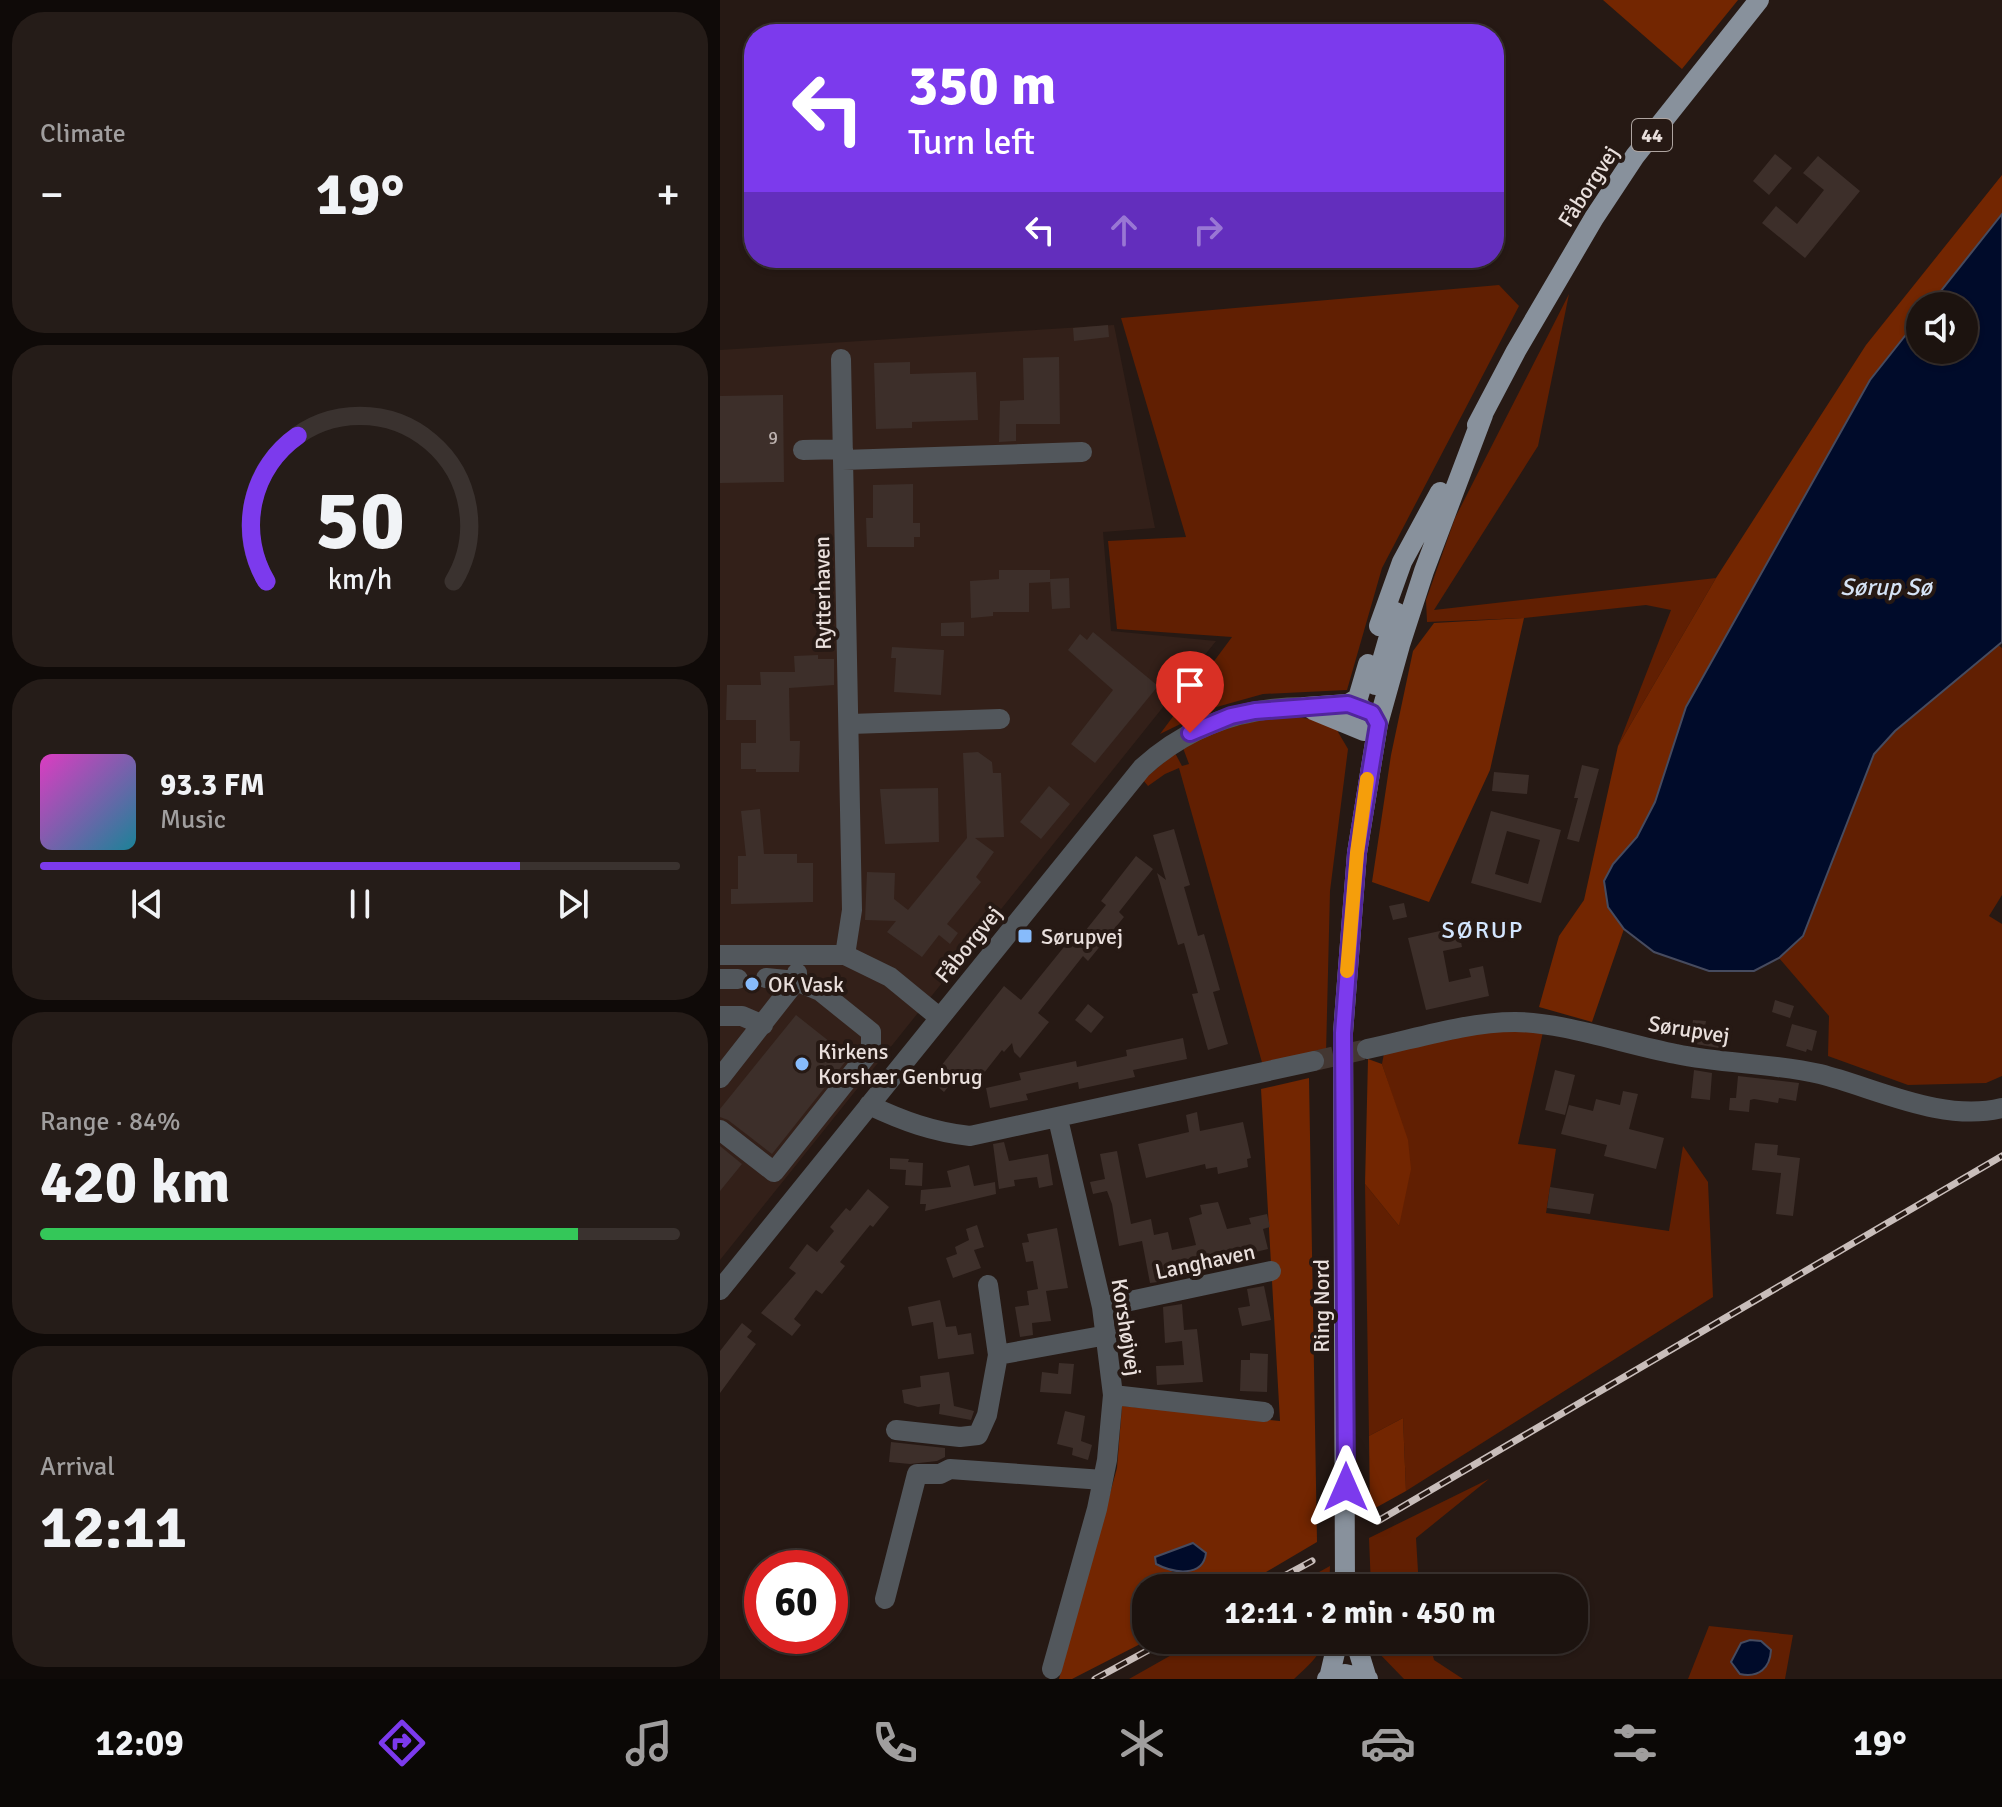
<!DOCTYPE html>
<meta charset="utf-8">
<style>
:root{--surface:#1c130f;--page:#251c18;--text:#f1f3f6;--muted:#a09e9e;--line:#3a322f;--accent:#7c3aed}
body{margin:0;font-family:Signika,sans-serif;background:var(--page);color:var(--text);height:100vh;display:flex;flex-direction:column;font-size:30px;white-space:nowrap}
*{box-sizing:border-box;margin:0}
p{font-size:26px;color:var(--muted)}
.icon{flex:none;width:44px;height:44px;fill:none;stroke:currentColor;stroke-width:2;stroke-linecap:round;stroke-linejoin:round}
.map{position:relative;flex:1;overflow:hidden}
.sheet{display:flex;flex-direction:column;gap:12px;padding:12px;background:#0f0a08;width:720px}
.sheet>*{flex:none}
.banner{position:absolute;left:24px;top:24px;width:760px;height:244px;border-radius:32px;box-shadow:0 2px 6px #0004,0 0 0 2px var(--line);background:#7c3aed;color:#fff;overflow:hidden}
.tools{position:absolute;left:1186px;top:292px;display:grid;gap:16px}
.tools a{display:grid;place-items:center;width:72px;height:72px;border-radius:50%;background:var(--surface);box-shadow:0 2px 6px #0004,0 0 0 2px var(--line);font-size:40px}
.speed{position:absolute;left:24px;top:1550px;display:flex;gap:16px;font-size:40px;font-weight:700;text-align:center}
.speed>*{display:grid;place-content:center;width:104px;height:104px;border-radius:50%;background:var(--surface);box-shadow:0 2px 6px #0004,0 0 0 2px var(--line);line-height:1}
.speed .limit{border:12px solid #d22;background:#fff;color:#111}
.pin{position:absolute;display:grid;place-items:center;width:68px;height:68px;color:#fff;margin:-82px -34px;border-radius:50% 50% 50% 0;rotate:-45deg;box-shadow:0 0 8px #0007}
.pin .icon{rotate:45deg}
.me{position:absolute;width:88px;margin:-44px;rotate:0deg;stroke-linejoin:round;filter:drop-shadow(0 0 6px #0008)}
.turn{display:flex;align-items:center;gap:28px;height:168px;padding:0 32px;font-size:36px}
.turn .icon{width:104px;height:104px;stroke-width:2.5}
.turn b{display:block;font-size:56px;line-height:68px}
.lanes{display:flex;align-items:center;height:76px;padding:0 32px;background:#0003;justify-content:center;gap:40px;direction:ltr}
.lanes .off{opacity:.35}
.big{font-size:60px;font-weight:800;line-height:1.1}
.sheet .widget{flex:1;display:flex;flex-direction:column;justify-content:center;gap:12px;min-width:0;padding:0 28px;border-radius:32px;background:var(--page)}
.sheet .dial{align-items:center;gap:0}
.dial svg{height:208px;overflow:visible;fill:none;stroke:var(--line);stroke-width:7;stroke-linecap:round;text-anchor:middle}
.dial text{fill:var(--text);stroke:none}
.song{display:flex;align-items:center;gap:24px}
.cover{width:96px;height:96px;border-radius:12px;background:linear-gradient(135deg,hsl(310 70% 55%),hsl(190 70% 35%))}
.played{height:8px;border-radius:4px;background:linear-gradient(90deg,var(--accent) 75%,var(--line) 75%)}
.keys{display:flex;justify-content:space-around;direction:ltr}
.heat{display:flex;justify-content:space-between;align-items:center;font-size:44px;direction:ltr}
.charge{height:12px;border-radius:6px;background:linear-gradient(90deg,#34c759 84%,var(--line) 0)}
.trip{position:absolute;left:412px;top:1574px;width:456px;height:80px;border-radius:32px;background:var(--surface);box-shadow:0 2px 6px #0004,0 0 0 2px var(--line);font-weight:800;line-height:80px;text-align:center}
.tabs{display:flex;height:128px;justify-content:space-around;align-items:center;background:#0b0806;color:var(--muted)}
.tabs .icon{width:56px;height:56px}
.tabs .on{color:var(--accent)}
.tabs b{font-size:36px;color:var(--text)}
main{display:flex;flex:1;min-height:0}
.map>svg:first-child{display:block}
.built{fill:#332019}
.green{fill:#611f02}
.forest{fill:#732601;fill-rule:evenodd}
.water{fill:#000b2a;stroke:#464b5f;stroke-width:2}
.building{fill:#3d2f2a;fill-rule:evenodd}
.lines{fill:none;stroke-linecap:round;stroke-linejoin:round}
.minor-tunnel{stroke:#433732;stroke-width:20;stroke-dasharray:20 10;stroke-linecap:butt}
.minor{stroke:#52575c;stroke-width:20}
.major{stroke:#88919c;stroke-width:20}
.rail-casing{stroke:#c8bdba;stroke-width:7}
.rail{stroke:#261914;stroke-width:4;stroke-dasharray:12;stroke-linecap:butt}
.route-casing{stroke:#51269a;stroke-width:20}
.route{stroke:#7c3aed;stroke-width:14}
.slow{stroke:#f59e0b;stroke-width:14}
.poi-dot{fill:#87bbfb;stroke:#261914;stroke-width:3}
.labels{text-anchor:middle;stroke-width:8;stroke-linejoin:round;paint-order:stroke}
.number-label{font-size:18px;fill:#beb3b0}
.shield{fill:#261914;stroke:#aea4a0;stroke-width:2}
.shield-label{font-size:20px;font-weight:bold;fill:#e9dfdc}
.street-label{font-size:22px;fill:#e9dfdc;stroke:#261914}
.poi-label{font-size:22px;fill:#e9dfdc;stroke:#261914;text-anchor:start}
.water-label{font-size:24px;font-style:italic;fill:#d5e3f6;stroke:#261914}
.neighbourhood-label{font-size:24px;letter-spacing:2px;fill:#d3e6ff;stroke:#261914}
</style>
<main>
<section class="sheet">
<div class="widget"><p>Climate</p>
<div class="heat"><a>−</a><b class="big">19°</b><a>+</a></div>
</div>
<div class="widget dial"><svg viewBox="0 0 100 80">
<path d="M14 69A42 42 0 1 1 86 69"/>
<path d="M14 69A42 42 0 0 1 26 13" stroke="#7c3aed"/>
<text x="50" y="56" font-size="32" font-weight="700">50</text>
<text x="50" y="72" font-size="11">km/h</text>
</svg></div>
<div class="widget">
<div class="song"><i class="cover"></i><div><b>93.3 FM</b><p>Music</p></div></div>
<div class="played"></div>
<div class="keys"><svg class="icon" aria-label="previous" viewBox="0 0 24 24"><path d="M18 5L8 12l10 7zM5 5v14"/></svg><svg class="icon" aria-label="pause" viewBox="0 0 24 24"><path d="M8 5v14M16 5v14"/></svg><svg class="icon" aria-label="next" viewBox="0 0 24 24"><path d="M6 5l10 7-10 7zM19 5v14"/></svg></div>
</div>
<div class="widget"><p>Range · 84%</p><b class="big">420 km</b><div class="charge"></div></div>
<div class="widget"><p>Arrival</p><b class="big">12:11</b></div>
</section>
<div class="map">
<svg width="1282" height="1679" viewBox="0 0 1282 1679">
<rect width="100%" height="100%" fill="#261914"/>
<path class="built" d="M394,325l41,203 -52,4 8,99 105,10 -496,619v-910z"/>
<path class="green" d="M779,285l20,21 -137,262 -35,122 -84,4 -50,14 -53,26 72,-97 -115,-8 -9,-88 78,-4 -65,-219z
M849,294l-31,152 -104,164 282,-32 -98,168 53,-136 -25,-5 -122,13 -97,4 -1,-22 29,-82z
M1278,645l4,3v247l-13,21 13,8v152l-16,7 -78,2 -80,-29 1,-40 -50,-58 24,-22 71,-182 21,-23z
M575,717l24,3 20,9 -1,3 10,17 -18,142 -4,163 -63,12 -84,-298 -14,6 -17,12 -5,-6 32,-27 7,13 7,-2 -6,-16c35,-19 72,-30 112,-31z
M780,1027l43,5 -25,112 38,5 -10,64 123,18 14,-85 25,36 5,115 -307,194 -3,-73 -34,18 -4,-252 34,42 9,-82 -26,-80 2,-11z
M769,1479l-73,59 3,50h-48l-2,-50z
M610,1566l-1,22h-39z
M989,1626l84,9 -8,44h-97z
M478,1640h127c-5,16 -19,28 -31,39h-165z
M652,1640h57l5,20 29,19h-59l-32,-33z"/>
<path class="forest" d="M883,0h135l-56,69z
M1282,175v39l-73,92h-9v11l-50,63 -184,327 -31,95 -18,36 -24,26 -5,43 16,22 -32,93 -53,-15 20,-71 25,-36 34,-154 98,-168 150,-233z
M804,618l-34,152 -61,132 -57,-20 19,-127 22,-104 21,-28z
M648,1059l14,5 26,76 3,29 -12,57 -34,-42z
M589,1078l8,464 -78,46h-93v52h2l-76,39h-13l58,-211 5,-62 158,15 -19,-332zM457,1549l18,21 -22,2 -17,-8 -1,-7z
M683,1418l3,73 -36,20 -1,-75z"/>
<path class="water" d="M1282,214v428l-107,89 -21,23 -71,182 -24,22 -25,13h-45l-55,-19 -30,-23 -16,-22 -4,-26 9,-17 24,-27 18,-35 31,-95 184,-327 50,-63v33h44v-44h-35z
M473,1543l13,10c-3,25 -33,20 -50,11l-1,-7z
M1030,1640l11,1 10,9c-1,18 -12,28 -31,24l-9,-12 10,-19z"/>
<path class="building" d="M1055,154l17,14 -23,27 -16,-14z
M1098,156l42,35 -55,67 -43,-35 14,-17 21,18 27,-34 -21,-17z
M388,325l1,12 -35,4 -1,-13z
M339,357l1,67h-44v17l-17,1 1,-41 24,-1 -1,-42z
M190,362v12l66,-2 2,48 -66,2v6l-36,1 -2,-66z
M63,395l1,87 -64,1v-87z
M193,484v39h7v14h-6v10h-47l-1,-29h7v-33z
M279,570h51v12l-21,1v29h-36v4l-22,2 -1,-37 29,-2z
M349,578l1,30 -18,1 -2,-30z
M244,622v14h-23v-13z
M373,632l65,54 -63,77 -24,-19 42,-54 -45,-40 12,-16 7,6z
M172,647l52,3 -3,45 -47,-3 2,-34h-5z
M98,655v4h16v26l-45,3 1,53h10l-1,31h-43v-3h-15v-26h15v-23h-30l1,-35h34l-1,-13h35l-1,-16z
M258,752l14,10 1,11h8l3,64 -29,1 19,14 -18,25 5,5 -34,42 11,9 -8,11 -11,-9 -17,22 -35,-25 9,-11 -31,-1 2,-48 28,1 -1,26 14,11 59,-72 -4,-85z
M862,765l17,4 -20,73 -12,-3 11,-41h-4z
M774,772l35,3 -2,19 -35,-3z
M329,786l21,18 -29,35 -21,-17z
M218,788l1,54 -54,2 -5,-55z
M40,809l4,45h33v9h16v39l-82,2v-15h7v-33h8l-5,-45z
M771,811l70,19 -20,73 -70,-20zM787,831l33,9 -12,44 -33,-10z
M454,829l16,56 -6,2 14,49 6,-2 16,56 -7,2 15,52 -20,6 -16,-56 6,-1 -14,-50 -6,2 -21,-72 9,7 -13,-45z
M416,856l17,13 -34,43 5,5 -36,44 -5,-5 -45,57 11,9 -29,36 -6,-6 -2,-9 -8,9 -2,-2 -29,37 -15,-12 -14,17 -14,-12 74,-94 17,14 47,-58 5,4 33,-41 -5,-4z
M684,903l3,14 -14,3 -4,-14z
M738,927l4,20 -19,4 6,31 22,-5 -2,-8 14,-3 6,30 -63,14 -18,-72z
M1055,1000l19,6 -4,12 -18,-6z
M368,1004l16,13 -13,16 -16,-13z
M76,1015l53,42 -77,97 -44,-34 -8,-3v-8z
M973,1020l13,1 -2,12 17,2 -2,13 -29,-5z
M1072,1024l25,7 -5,20 -5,-2 -1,3 -20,-6z
M463,1038l4,21 -54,11 2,7 -56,12 -1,-7 -52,12 2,6 -38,8 -4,-20 35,-8 -2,-7 57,-12 1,6 50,-11 -1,-6z
M835,1070l20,5 -10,40 -20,-5z
M974,1070l18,3 -2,27 -19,-2z
M1018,1076l61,7 -3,18 -17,-3 -1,5 -24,-4 -4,1 -1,12 -20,-2 1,-12h6z
M903,1091l15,3 -9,35 35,9 -8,31 -52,-13 3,-11 -46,-11 8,-29 24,6 3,-12 24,6z
M477,1112l3,19 43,-9 8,36 -4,1 1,8 -30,7 -1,-7 -11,2 -1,-5 -59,14 -8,-34 51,-12 -3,-17z
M284,1142l5,19 39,-7 5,31 -14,3 -2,-11 -23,3 1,6 -16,3 -6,-45z
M1035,1143l23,2 -1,10 23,3 -7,58 -17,-2 5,-41 -29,-3z
M0,1146l22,18 -22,27z
M397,1151l14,73 20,-5 3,16 14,-3 4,18 24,-5 -7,-27 13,-4 -2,-9 18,-3 9,27 24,-5 -2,-6 18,-4 3,13 -7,2 5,20 -41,10 1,5 -13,3 -3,-11 -23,5 3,14 -31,6 -1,-8 -2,9 -8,1 -8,-42 -23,5 -7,-42 -5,-13 -14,3 -3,-12 15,-3 -5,-25z
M170,1158l19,1 -1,3 15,1 -1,23 -17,-1 1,-15 -16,-1z
M249,1165l5,21 21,-4 1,12 -71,17 1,-7h-6l1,-14 30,-3 -4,-16z
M830,1187l44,7 -4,20 -43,-6z
M148,1189l21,18 -16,20 -3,-2 -30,37 5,4 -23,28 -6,-4 -22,29 7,6 -9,11 -31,-23 35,-40 -7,-5 18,-24 10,8 17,-21 -4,-4 16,-19 4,3z
M257,1225l7,22 -10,3 7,18 -28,10 -7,-20 11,-4 -2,-7 14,-7 -3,-11z
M337,1228l11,60 -22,3 5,30 -19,2 1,12 -13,2 -5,-30 14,-2 -2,-14 11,-2 -5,-28 -7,1 -4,-19 7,-1 -2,-8z
M544,1286l7,34 -29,6 -4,-18 12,-2 -3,-17z
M220,1300l6,27 10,-1 2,9 13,-2 3,21 -36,5 -5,-37 -21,4 -4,-19z
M462,1304l2,26 13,-1 6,53 -46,3 -1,-19 28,-1 -2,-24 -17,2 -2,-36z
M22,1323l10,8 -5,6 9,7 -36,49v-42z
M530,1353l18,1 -1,38 -27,-1 1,-31h9z
M339,1363l15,1 -3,30 -31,-2 2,-20 16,2z
M229,1372l5,34 20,5 -3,9 -32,-6 1,-10 -22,3 -14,-4 -2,-13 19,-3 -1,-11z
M345,1411l20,5 -4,25 11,4 -4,15 -16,-5 1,-7 -16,-4z
M171,1442l54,6v9l-8,4 -27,3 -21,-2z"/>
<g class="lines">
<path class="minor-tunnel" d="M594,1061l53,-12"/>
<path class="minor" d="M121,359l11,551 -7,45
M83,450l40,-1
M123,460l239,-8
M130,724l150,-5
M0,955h125l45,22 50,41
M0,979h18
M0,1016h22l21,9
M647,1049c48,-10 99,-27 148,-27 48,0 112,23 161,32 47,10 96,9 144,20 56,14 123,49 182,34
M0,1078l76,-97 1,-8
M149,1105c34,16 64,27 101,31l344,-75
M338,1119l44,188 11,88 151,17
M0,1130l54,42 97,-122v-18l-51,-41 -24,-10 -30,-3
M0,1290l422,-522c46,-42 101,-61 163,-61
M382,1307l169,-36
M278,1355l109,-20
M176,1430l64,7 18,-2 9,-20 11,-60 -10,-70
M165,1599l32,-125h23l10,-5 153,11
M332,1669l45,-160 10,-49 6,-65"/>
<path class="major" d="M757,425l39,-74 78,-133 41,-62 124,-156
M659,626l23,-64 38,-70
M655,685l21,-73
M628,704l10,-6 10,-34
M585,707l43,-3 14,4
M593,710l51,21h7l7,-7
M625,1588l-2,-555 14,-180 21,-129 22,-79 24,-74 59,-156
M635,1640l12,39
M609,1678l9,-38
M607,1679l18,-5 23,5"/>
<g class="rail-casing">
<path id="rail" d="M658,1521l624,-365
M542,1588l50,-27
M375,1679l72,-39"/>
</g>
<use href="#rail" class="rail"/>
</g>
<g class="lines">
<g class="route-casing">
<path id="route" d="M470,733l41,-17 24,-5 93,-7 24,9 6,11 -21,129 -14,180 3,454"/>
</g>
<use href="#route" class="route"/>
<path class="slow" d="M627,971l10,-118 10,-74"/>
</g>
<g class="poi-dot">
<rect x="297" y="928" width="16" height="16" rx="4"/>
<circle cx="32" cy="984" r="8"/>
<circle cx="82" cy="1064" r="8"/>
</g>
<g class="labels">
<g class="number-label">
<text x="53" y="444">9</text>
</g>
<rect class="shield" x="912" y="119" width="40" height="32" rx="6"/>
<g class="shield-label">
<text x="932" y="142">44</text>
</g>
<g class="street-label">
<text transform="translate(868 186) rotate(-57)" y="8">Fåborgvej</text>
<text transform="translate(102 593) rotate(-91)" y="8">Rytterhaven</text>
<text transform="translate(248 944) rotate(-51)" y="8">Fåborgvej</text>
<text transform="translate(969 1029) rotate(9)" y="8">Sørupvej</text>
<text transform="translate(485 1261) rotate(-12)" y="8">Langhaven</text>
<text transform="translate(601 1306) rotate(-90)" y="8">Ring Nord</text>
<text transform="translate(407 1327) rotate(81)" y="8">Korshøjvej</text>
</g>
<g class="poi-label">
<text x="321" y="944">Sørupvej</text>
<text x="48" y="992">OK Vask</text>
<text x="98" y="1059">Kirkens<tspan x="98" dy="25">Korshær Genbrug</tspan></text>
</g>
<g class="water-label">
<text x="1166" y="595">Sørup Sø</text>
</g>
<g class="neighbourhood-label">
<text x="763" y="938">SØRUP</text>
</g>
</g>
</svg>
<div class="tools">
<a><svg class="icon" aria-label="sound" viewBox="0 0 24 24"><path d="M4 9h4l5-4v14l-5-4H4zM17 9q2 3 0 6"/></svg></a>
</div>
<div class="speed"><div class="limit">60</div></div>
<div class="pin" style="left:470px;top:733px;background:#d93025"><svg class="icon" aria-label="arrive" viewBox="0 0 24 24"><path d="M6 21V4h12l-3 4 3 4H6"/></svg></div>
<svg class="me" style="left:626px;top:1487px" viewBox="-20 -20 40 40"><path d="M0-17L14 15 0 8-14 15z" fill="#7c3aed" stroke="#fff" stroke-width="4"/></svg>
<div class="trip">12:11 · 2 min · 450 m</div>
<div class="banner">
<div class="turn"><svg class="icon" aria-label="left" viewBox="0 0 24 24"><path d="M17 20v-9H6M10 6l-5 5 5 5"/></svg><div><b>350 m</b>Turn left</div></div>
<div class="lanes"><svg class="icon" aria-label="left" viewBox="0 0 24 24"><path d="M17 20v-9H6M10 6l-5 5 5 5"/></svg><svg class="icon off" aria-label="ahead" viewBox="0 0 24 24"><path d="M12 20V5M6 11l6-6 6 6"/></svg><svg class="icon off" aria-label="right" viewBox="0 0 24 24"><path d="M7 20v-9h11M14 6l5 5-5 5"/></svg></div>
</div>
</div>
</main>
<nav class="tabs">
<b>12:09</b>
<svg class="icon on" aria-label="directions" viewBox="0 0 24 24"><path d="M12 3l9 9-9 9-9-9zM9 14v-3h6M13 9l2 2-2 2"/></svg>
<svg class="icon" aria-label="music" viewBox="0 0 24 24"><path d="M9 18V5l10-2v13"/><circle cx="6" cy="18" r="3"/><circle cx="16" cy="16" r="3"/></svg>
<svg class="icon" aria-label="phone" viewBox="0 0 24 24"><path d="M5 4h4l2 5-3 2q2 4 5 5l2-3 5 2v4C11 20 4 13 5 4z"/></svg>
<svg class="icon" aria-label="climate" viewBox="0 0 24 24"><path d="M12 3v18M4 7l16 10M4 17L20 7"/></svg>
<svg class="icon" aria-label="car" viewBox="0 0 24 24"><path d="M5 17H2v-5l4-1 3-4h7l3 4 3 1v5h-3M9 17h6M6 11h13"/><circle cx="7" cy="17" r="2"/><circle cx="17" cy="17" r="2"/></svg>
<svg class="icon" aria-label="filters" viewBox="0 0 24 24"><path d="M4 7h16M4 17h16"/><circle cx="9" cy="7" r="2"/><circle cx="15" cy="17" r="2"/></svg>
<b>19°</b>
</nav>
